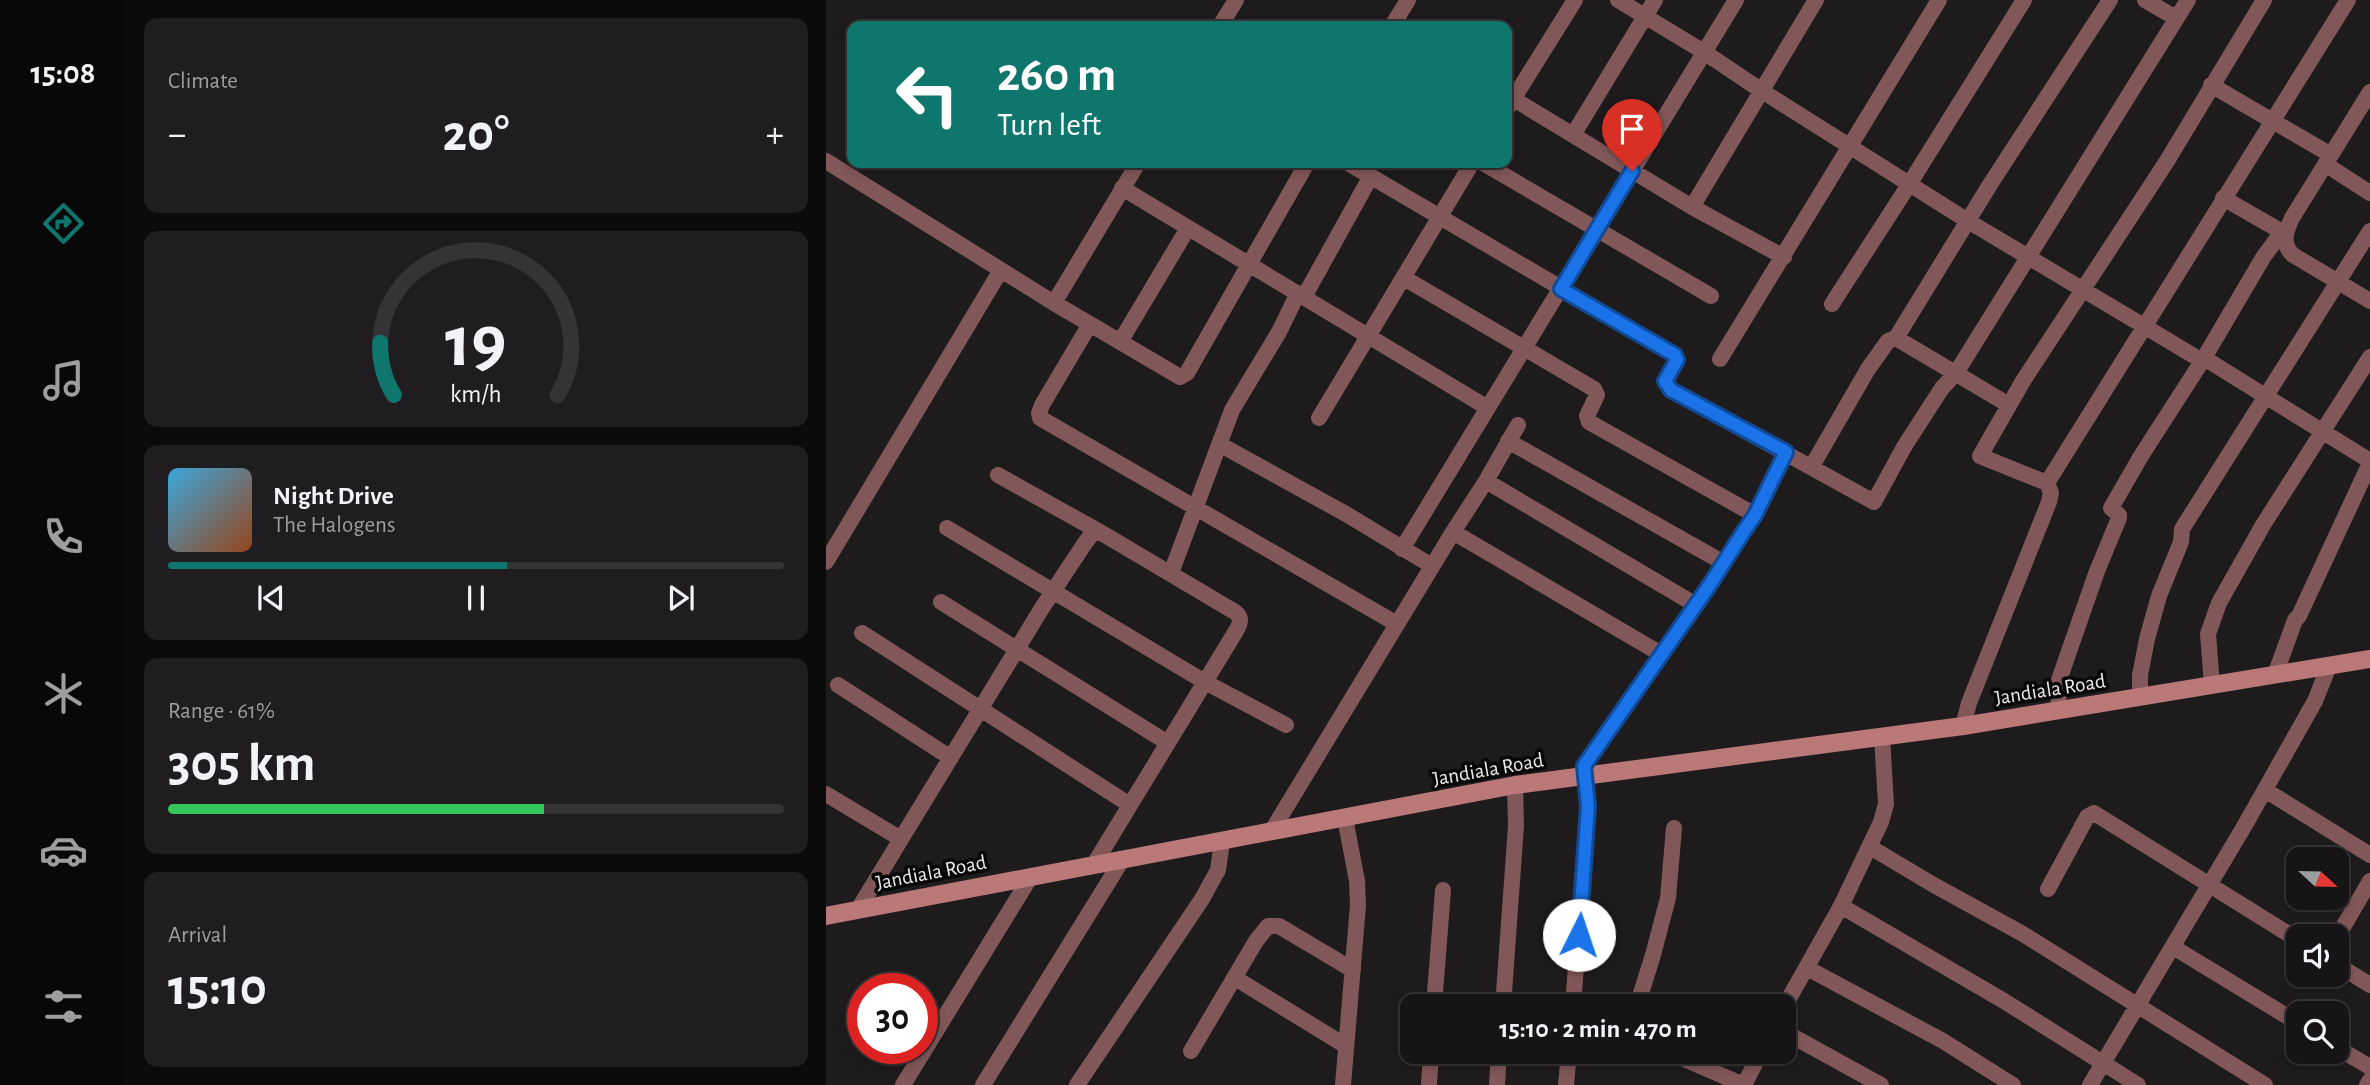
<!DOCTYPE html>
<meta charset="utf-8">
<style>
:root{--surface:#161416;--page:#1f1d1f;--text:#f1f3f6;--muted:#9e9ea1;--line:#353335;--accent:#0f766e}
body{margin:0;font-family:"Alegreya Sans",sans-serif;background:var(--page);color:var(--text);height:100vh;display:flex;flex-direction:column;font-size:26px;white-space:nowrap}
*{box-sizing:border-box;margin:0}
p{font-size:23px;color:var(--muted)}
.icon{flex:none;width:38px;height:38px;fill:none;stroke:currentColor;stroke-width:2;stroke-linecap:round;stroke-linejoin:round}
.map{position:relative;flex:1;overflow:hidden}
.drawer{display:flex;flex-direction:column;gap:18px;padding:18px;background:#0c0b0c;width:700px}
.drawer>*{flex:none}
.hud{position:absolute;left:21px;top:21px;width:665px;height:147px;border-radius:14px;box-shadow:0 4px 10px #0003,0 0 0 2px var(--line);background:#0f766e;color:#fff;overflow:hidden}
.needle{width:46px;rotate:112deg}
.fabs{position:absolute;left:1460px;top:847px;display:grid;gap:14px}
.fabs a{display:grid;place-items:center;width:63px;height:63px;border-radius:14px;background:var(--surface);box-shadow:0 4px 10px #0003,0 0 0 2px var(--line);font-size:35px}
.speed{position:absolute;left:21px;top:973px;display:flex;gap:14px;font-size:35px;font-weight:700;text-align:center}
.speed>*{display:grid;place-content:center;width:91px;height:91px;border-radius:50%;background:var(--surface);box-shadow:0 4px 10px #0003,0 0 0 2px var(--line);line-height:1}
.speed .limit{border:10px solid #d22;background:#fff;color:#111}
.pin{position:absolute;display:grid;place-items:center;width:60px;height:60px;color:#fff;margin:-72px -30px;border-radius:50% 50% 50% 0;rotate:-45deg;box-shadow:0 0 7px #0007}
.pin .icon{rotate:45deg}
.me{position:absolute;width:77px;margin:-38px;rotate:4deg;stroke-linejoin:round;filter:drop-shadow(0 0 5px #0008)}
.turn{display:flex;align-items:center;gap:24px;height:147px;padding:0 35px;font-size:32px}
.turn .icon{width:91px;height:91px;stroke-width:2.5}
.turn b{display:block;font-size:49px;line-height:60px}
.big{font-size:52px;font-weight:600;line-height:1.1}
.drawer .widget{flex:1;display:flex;flex-direction:column;justify-content:center;gap:10px;min-width:0;padding:0 24px;border-radius:14px;background:var(--page)}
.drawer .dial{align-items:center;gap:0}
.dial svg{height:182px;overflow:visible;fill:none;stroke:var(--line);stroke-width:7;stroke-linecap:round;text-anchor:middle}
.dial text{fill:var(--text);stroke:none}
.song{display:flex;align-items:center;gap:21px}
.cover{width:84px;height:84px;border-radius:10px;background:linear-gradient(135deg,hsl(200 70% 55%),hsl(20 70% 35%))}
.played{height:7px;border-radius:4px;background:linear-gradient(90deg,var(--accent) 55%,var(--line) 55%)}
.keys{display:flex;justify-content:space-around;direction:ltr}
.heat{display:flex;justify-content:space-between;align-items:center;font-size:38px;direction:ltr}
.charge{height:10px;border-radius:5px;background:linear-gradient(90deg,#34c759 61%,var(--line) 0)}
.trip{position:absolute;left:574px;top:994px;width:396px;height:70px;border-radius:14px;background:var(--surface);box-shadow:0 4px 10px #0003,0 0 0 2px var(--line);font-weight:600;line-height:70px;text-align:center}
main{display:flex;flex:1;min-height:0}
.menu{display:flex;flex-direction:column;width:126px;justify-content:space-around;align-items:center;background:#090809;color:var(--muted)}
.menu .icon{width:49px;height:49px}
.menu .on{color:var(--accent)}
.menu b{font-size:32px;color:var(--text)}
.map>svg:first-child{display:block}
.lines{fill:none;stroke-linecap:round;stroke-linejoin:round}
.street{stroke:#815757;stroke-width:16}
.secondary{stroke:#ba7878;stroke-width:18}
.route-casing{stroke:#114b97;stroke-width:18}
.route{stroke:#1a73e8;stroke-width:12}
.labels{text-anchor:middle;stroke-width:7;stroke-linejoin:round;paint-order:stroke}
.street-label{font-size:21px;fill:#edebec;stroke:#080707}
</style>
<main>
<nav class="menu">
<b>15:08</b>
<svg class="icon on" aria-label="directions" viewBox="0 0 24 24"><path d="M12 3l9 9-9 9-9-9zM9 14v-3h6M13 9l2 2-2 2"/></svg>
<svg class="icon" aria-label="music" viewBox="0 0 24 24"><path d="M9 18V5l10-2v13"/><circle cx="6" cy="18" r="3"/><circle cx="16" cy="16" r="3"/></svg>
<svg class="icon" aria-label="phone" viewBox="0 0 24 24"><path d="M5 4h4l2 5-3 2q2 4 5 5l2-3 5 2v4C11 20 4 13 5 4z"/></svg>
<svg class="icon" aria-label="climate" viewBox="0 0 24 24"><path d="M12 3v18M4 7l16 10M4 17L20 7"/></svg>
<svg class="icon" aria-label="car" viewBox="0 0 24 24"><path d="M5 17H2v-5l4-1 3-4h7l3 4 3 1v5h-3M9 17h6M6 11h13"/><circle cx="7" cy="17" r="2"/><circle cx="17" cy="17" r="2"/></svg>
<svg class="icon" aria-label="filters" viewBox="0 0 24 24"><path d="M4 7h16M4 17h16"/><circle cx="9" cy="7" r="2"/><circle cx="15" cy="17" r="2"/></svg>
</nav>
<section class="drawer">
<div class="widget"><p>Climate</p>
<div class="heat"><a>−</a><b class="big">20°</b><a>+</a></div>
</div>
<div class="widget dial"><svg viewBox="0 0 100 80">
<path d="M14 69A42 42 0 1 1 86 69"/>
<path d="M14 69A42 42 0 0 1 8 46" stroke="#0f766e"/>
<text x="50" y="56" font-size="32" font-weight="700">19</text>
<text x="50" y="72" font-size="11">km/h</text>
</svg></div>
<div class="widget">
<div class="song"><i class="cover"></i><div><b>Night Drive</b><p>The Halogens</p></div></div>
<div class="played"></div>
<div class="keys"><svg class="icon" aria-label="previous" viewBox="0 0 24 24"><path d="M18 5L8 12l10 7zM5 5v14"/></svg><svg class="icon" aria-label="pause" viewBox="0 0 24 24"><path d="M8 5v14M16 5v14"/></svg><svg class="icon" aria-label="next" viewBox="0 0 24 24"><path d="M6 5l10 7-10 7zM19 5v14"/></svg></div>
</div>
<div class="widget"><p>Range · 61%</p><b class="big">305 km</b><div class="charge"></div></div>
<div class="widget"><p>Arrival</p><b class="big">15:10</b></div>
</section>
<div class="map">
<svg width="1544" height="1085" viewBox="0 0 1544 1085">
<rect width="100%" height="100%" fill="#1e1b1d"/>
<g class="lines">
<path class="street" d="M792,0l86,52 58,39 206,130 231,138 5,-1 166,103
M1319,0l31,18
M394,26l16,-26
M566,26l16,-26
M1385,85l120,70
M1544,92l-78,126c-6,13 -11,26 1,37l77,46
M681,95l185,112 92,50
M681,109l68,-109
M747,135l82,-135
M0,161l228,142 126,74 7,-4 120,-210
M522,163l327,192 2,5 -12,21 6,9 203,112 30,-55 38,-59 14,-15 232,-373
M657,163l228,133
M1499,164l45,29
M296,188l366,220
M866,207l124,-207
M578,278l190,111 3,6 -10,21 2,6 166,93
M478,297l67,-121
M228,303l84,-140
M1006,304l78,-121 114,-183
M264,324l-48,81 -3,8 1,5 357,206
M1070,338l113,67
M294,342l68,-114
M894,359l219,-359
M493,418l153,-255
M682,441l216,122
M393,444l127,70 86,52
M986,466l56,-97 20,-28 8,-3 95,-155 119,-183
M172,475l102,57
M660,481l210,124
M1221,483l-67,-27 43,-75 144,-220 97,-161
M121,528l258,154 81,43
M627,532l208,122
M576,549l334,-549
M0,562l175,-292
M345,573l61,-163 47,-78 19,-39
M115,602l227,141
M36,633l268,172
M1449,675l20,-55 4,-4 71,-153
M12,685l113,73
M1386,685l-4,-51 11,-31 44,-78 107,-168
M1314,697v-22l7,-36 12,-43 22,-54 1,-13 188,-298
M1233,710l-1,-27 39,-112 22,-53v-3l-8,-7 30,-52 63,-98 60,-102 12,-16 10,-6 -63,-36
M1137,726l6,-23 80,-201 2,-9 -4,-10 301,-483
M1439,790l105,65
M0,794l75,45
M445,832l182,-300 33,-51 32,-56
M1044,847l62,37 91,50 242,151
M1222,889l39,-72 7,-4 204,127
M1015,906l163,95 134,84
M33,908l183,-300 43,-65 7,-9 8,-2 135,80c8,6 5,12 1,19l-143,235
M1510,939l34,-58
M1347,947l125,76
M1510,964l34,21
M981,968l136,73 70,44
M409,978l111,68
M608,1006l9,-116
M677,1006l13,-180 -1,-41
M747,1006l15,-200 -4,-40 125,-181 46,-70 31,-63
M811,1006l16,-51 15,-57 6,-70
M957,1009l58,-103 40,-84 5,-18 -4,-67
M957,1031l98,54
M1510,1047l34,20
M365,1051l65,-110 12,-15h11l74,44
M842,1052l76,33
M77,1085l128,-209
M157,1085l139,-225
M251,1085l125,-186 16,-29 4,-28
M517,1085l15,-180 -1,-24 -12,-63
M603,1085l2,-33
M671,1085l2,-33
M740,1085l3,-33
M918,1085l17,-33
M1264,1085l155,-260 70,-124 14,-35
M1541,1085l3,-5"/>
<path class="secondary" d="M0,916l689,-131 448,-59 407,-67"/>
</g>
<g class="lines">
<g class="route-casing">
<path id="route" d="M753,935l9,-129 -4,-40 125,-180 35,-55 11,-16 31,-63 -115,-62 -6,-9 12,-21 -2,-5 -114,-66 71,-118"/>
</g>
<use href="#route" class="route"/>
</g>
<g class="labels">
<g class="street-label">
<text transform="translate(1224 689) rotate(-9)" y="7">Jandiala Road</text>
<text transform="translate(662 769) rotate(-10)" y="7">Jandiala Road</text>
<text transform="translate(105 872) rotate(-11)" y="7">Jandiala Road</text>
</g>
</g>
</svg>
<div class="fabs">
<a><svg class="needle" viewBox="-14 -14 28 28"><path d="M0-13l5 13h-10z" fill="#e53935"/><path d="M0 13l5-13h-10z" fill="#9e9ea1"/></svg></a>
<a><svg class="icon" aria-label="sound" viewBox="0 0 24 24"><path d="M4 9h4l5-4v14l-5-4H4zM17 9q2 3 0 6"/></svg></a>
<a><svg class="icon" aria-label="search" viewBox="0 0 24 24"><circle cx="10" cy="10" r="6"/><path d="M15 15l6 6"/></svg></a>
</div>
<div class="speed"><div class="limit">30</div></div>
<div class="pin" style="left:806px;top:171px;background:#d93025"><svg class="icon" aria-label="arrive" viewBox="0 0 24 24"><path d="M6 21V4h12l-3 4 3 4H6"/></svg></div>
<svg class="me" style="left:753px;top:935px" viewBox="-20 -20 40 40"><circle r="19" fill="#fff"/><path d="M0-13L10 11 0 6-10 11z" fill="#1a73e8"/></svg>
<div class="trip">15:10 · 2 min · 470 m</div>
<div class="hud">
<div class="turn"><svg class="icon" aria-label="left" viewBox="0 0 24 24"><path d="M17 20v-9H6M10 6l-5 5 5 5"/></svg><div><b>260 m</b>Turn left</div></div>
</div>
</div>
</main>
